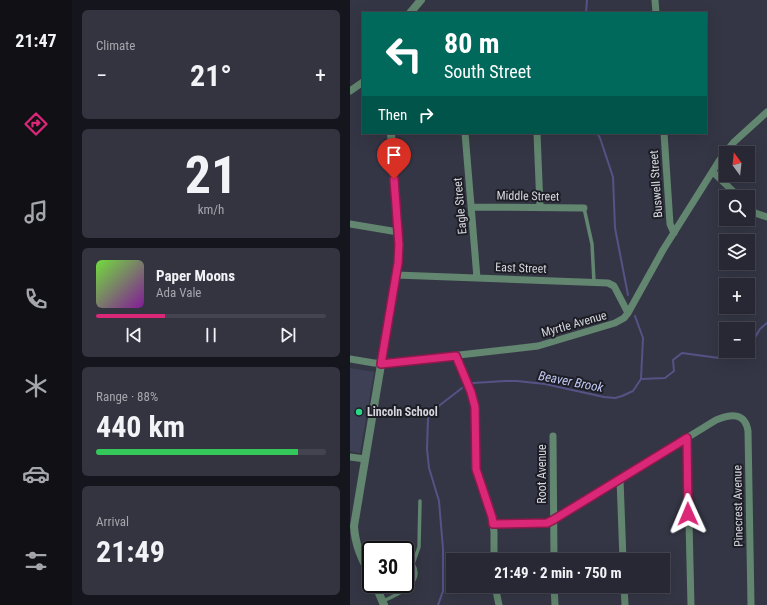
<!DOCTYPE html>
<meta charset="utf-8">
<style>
:root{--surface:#272834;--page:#333440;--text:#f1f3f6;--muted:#a4a6ac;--line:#43444f;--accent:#db2777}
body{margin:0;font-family:"Roboto Condensed",sans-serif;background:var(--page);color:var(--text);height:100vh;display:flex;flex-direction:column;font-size:15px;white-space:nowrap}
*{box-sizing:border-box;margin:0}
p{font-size:13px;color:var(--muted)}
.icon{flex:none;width:22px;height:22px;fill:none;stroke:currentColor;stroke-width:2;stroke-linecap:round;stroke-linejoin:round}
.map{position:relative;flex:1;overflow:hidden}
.panel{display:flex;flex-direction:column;gap:10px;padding:10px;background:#15161d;width:278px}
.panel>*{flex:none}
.hud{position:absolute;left:12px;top:12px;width:345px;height:122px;border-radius:0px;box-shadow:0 4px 16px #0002,0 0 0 1px var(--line);background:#00695c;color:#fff;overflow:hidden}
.needle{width:26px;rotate:345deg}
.fabs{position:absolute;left:369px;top:146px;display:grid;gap:8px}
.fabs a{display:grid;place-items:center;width:36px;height:36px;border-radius:0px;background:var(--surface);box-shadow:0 4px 16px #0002,0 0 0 1px var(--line);font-size:20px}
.speed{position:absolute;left:12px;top:541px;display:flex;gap:8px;font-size:20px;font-weight:700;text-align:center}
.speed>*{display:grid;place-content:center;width:52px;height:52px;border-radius:50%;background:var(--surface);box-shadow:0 4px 16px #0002,0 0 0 1px var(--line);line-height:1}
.speed .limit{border:2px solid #111;border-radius:6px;background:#fff;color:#111}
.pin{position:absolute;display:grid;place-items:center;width:34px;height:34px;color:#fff;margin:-41px -17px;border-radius:50% 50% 50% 0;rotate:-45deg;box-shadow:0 0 4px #0007}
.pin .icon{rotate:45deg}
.me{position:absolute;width:44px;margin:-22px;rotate:359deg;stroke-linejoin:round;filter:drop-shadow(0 0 3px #0008)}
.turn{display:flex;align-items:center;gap:14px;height:84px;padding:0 16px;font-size:18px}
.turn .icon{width:52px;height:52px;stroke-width:2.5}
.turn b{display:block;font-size:28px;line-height:34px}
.then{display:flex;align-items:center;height:38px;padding:0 16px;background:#0003;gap:8px;font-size:15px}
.big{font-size:30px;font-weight:700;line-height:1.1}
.panel .widget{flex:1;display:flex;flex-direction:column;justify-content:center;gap:6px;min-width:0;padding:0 14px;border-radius:6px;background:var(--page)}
.panel .dial{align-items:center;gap:0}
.dial b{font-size:52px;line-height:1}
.song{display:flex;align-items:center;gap:12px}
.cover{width:48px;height:48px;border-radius:6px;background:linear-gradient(135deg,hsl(100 70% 55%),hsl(290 70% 35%))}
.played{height:4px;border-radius:2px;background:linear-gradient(90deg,var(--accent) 30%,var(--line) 30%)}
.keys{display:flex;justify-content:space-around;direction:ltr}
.heat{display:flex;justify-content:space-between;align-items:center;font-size:22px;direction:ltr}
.charge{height:6px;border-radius:3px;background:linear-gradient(90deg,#34c759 88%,var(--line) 0)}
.trip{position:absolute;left:96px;top:553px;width:224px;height:40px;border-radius:0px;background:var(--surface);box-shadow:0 4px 16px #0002,0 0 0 1px var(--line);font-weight:700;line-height:40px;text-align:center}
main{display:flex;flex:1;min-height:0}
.tabs{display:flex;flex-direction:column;width:72px;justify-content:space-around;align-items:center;background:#101015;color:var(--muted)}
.tabs .icon{width:28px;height:28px}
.tabs .current{color:var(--accent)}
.tabs b{font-size:18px;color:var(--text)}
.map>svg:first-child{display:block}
.built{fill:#3e4155}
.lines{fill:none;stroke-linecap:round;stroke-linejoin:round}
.stream{stroke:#565286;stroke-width:2}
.service{stroke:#62866f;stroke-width:3.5}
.minor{stroke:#62866f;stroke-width:7}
.tertiary{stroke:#62866f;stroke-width:8}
.route-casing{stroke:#8e194d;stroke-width:10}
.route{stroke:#db2777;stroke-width:7}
.poi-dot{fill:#28d885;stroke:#1d1e25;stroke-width:1.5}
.labels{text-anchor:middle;stroke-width:4;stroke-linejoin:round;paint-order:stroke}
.street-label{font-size:12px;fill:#d5d6df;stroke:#1d1e25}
.poi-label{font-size:12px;font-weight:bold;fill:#d5d6df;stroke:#1d1e25;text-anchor:start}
.water-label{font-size:13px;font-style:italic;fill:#c0c6f1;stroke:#1d1e25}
</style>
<main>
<nav class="tabs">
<b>21:47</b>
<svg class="icon current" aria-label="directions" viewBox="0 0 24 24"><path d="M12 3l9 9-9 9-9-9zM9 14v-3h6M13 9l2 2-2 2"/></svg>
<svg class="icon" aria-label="music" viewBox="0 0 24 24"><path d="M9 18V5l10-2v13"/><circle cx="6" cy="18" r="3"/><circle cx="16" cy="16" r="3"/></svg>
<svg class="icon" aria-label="phone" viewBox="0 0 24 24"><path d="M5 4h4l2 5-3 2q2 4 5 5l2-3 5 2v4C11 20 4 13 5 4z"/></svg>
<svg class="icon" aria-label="climate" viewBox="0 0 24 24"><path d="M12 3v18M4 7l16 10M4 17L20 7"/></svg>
<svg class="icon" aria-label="car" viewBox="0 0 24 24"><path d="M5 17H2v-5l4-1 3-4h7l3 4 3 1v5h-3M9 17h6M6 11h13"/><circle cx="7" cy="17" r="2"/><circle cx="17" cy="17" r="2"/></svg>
<svg class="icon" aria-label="filters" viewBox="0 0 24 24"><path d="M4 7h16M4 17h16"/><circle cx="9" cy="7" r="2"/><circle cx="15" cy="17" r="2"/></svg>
</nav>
<section class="panel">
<div class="widget"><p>Climate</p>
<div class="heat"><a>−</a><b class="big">21°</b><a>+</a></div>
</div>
<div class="widget dial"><b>21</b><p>km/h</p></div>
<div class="widget">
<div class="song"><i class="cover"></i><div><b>Paper Moons</b><p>Ada Vale</p></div></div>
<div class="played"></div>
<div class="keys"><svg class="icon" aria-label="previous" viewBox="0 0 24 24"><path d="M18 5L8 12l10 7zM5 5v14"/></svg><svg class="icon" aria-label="pause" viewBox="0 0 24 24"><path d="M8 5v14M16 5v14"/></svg><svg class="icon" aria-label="next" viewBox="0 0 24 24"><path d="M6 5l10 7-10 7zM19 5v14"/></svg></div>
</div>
<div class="widget"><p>Range · 88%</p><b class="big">440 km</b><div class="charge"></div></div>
<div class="widget"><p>Arrival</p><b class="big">21:49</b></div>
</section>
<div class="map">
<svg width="417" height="605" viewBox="0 0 417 605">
<rect width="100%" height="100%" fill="#343645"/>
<path class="built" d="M0,368l24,4 -14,81 -10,-2z"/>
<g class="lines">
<path class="stream" d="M236,13l1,-13
M247,133l3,5 13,39 2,51 13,67
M398,347l2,-1 10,-17 7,-6
M291,379l24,-1 9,-7 -1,-11 9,-7 37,5 12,-7
M123,383l32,-2h12l28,3 59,13 11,1 7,-2 11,-5 8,-12 2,-41 -8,-22
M88,605l5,-14v-42l-4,-48 -10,-33 -2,-19 1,-31 12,-13 22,-17"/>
<path class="service" d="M234,208l8,36 2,38
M63,564l6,-17 1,-46
M33,601c14,-6 42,-18 30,-37l-8,-1"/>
<path class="minor" d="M305,0l1,13
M0,91l13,-9
M115,133l12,145
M187,133l3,74
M314,133l6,91 4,9
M363,172l26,25
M121,207l113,1
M398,207l7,6 12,4
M0,224l48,8
M46,275l212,8 6,3 14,27
M106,356l3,9 12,27 4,15 1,62 16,48 2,15v28
M0,359l24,4h14l150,-17 77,-23 9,-5 4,-5 35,-63 56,-89 15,-19 33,-30
M203,436l1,124
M337,439l4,166
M0,457l15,2
M270,479l3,81
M143,525l54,-2 6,-3 163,-100c15,-6 29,-8 32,11l3,174
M145,586l4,19
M204,586l1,19
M274,586l1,19"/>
<path class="tertiary" d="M60,13l11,-13
M21,576c-9,-16 -16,-31 -17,-50l44,-263 1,-18 -8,-112
M25,584l9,21"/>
</g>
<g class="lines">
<g class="route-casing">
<path id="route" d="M44,179l5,66 -1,18 -17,101 75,-8 15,36 4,15 1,62 16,48 1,7 54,-1 6,-3 134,-82 1,76"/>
</g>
<use href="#route" class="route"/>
</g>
<circle class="poi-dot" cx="9" cy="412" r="4"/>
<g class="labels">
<g class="street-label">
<text transform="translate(306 184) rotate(-94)" y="4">Buswell Street</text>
<text transform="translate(178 196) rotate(1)" y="4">Middle Street</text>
<text transform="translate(110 206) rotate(-95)" y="4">Eagle Street</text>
<text transform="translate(171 268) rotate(2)" y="4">East Street</text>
<text transform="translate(224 324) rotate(-16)" y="4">Myrtle Avenue</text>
<text transform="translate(192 474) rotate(-90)" y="4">Root Avenue</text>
<text transform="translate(388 506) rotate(-91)" y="4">Pinecrest Avenue</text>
</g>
<g class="poi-label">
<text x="17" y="416">Lincoln School</text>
</g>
<g class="water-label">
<text transform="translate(221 381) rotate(11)" y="5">Beaver Brook</text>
</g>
</g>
</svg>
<div class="fabs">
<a><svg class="needle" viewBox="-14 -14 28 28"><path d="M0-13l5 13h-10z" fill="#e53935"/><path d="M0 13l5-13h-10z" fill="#a4a6ac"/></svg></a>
<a><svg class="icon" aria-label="search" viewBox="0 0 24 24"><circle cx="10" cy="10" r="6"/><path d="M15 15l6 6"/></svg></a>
<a><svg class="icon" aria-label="layers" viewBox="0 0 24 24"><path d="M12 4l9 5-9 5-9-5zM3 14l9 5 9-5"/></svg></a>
<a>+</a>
<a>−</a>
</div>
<div class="speed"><div class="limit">30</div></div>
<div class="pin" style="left:44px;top:179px;background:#d93025"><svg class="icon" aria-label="arrive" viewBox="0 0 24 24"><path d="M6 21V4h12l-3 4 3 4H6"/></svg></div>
<svg class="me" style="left:338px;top:514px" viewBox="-20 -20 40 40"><path d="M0-17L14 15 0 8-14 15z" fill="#db2777" stroke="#fff" stroke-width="4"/></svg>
<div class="trip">21:49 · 2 min · 750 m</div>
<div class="hud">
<div class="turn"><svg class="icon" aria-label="left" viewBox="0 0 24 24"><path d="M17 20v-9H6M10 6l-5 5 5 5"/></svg><div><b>80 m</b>South Street</div></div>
<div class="then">Then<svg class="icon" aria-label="right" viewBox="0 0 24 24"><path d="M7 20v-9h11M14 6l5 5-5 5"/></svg></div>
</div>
</div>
</main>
